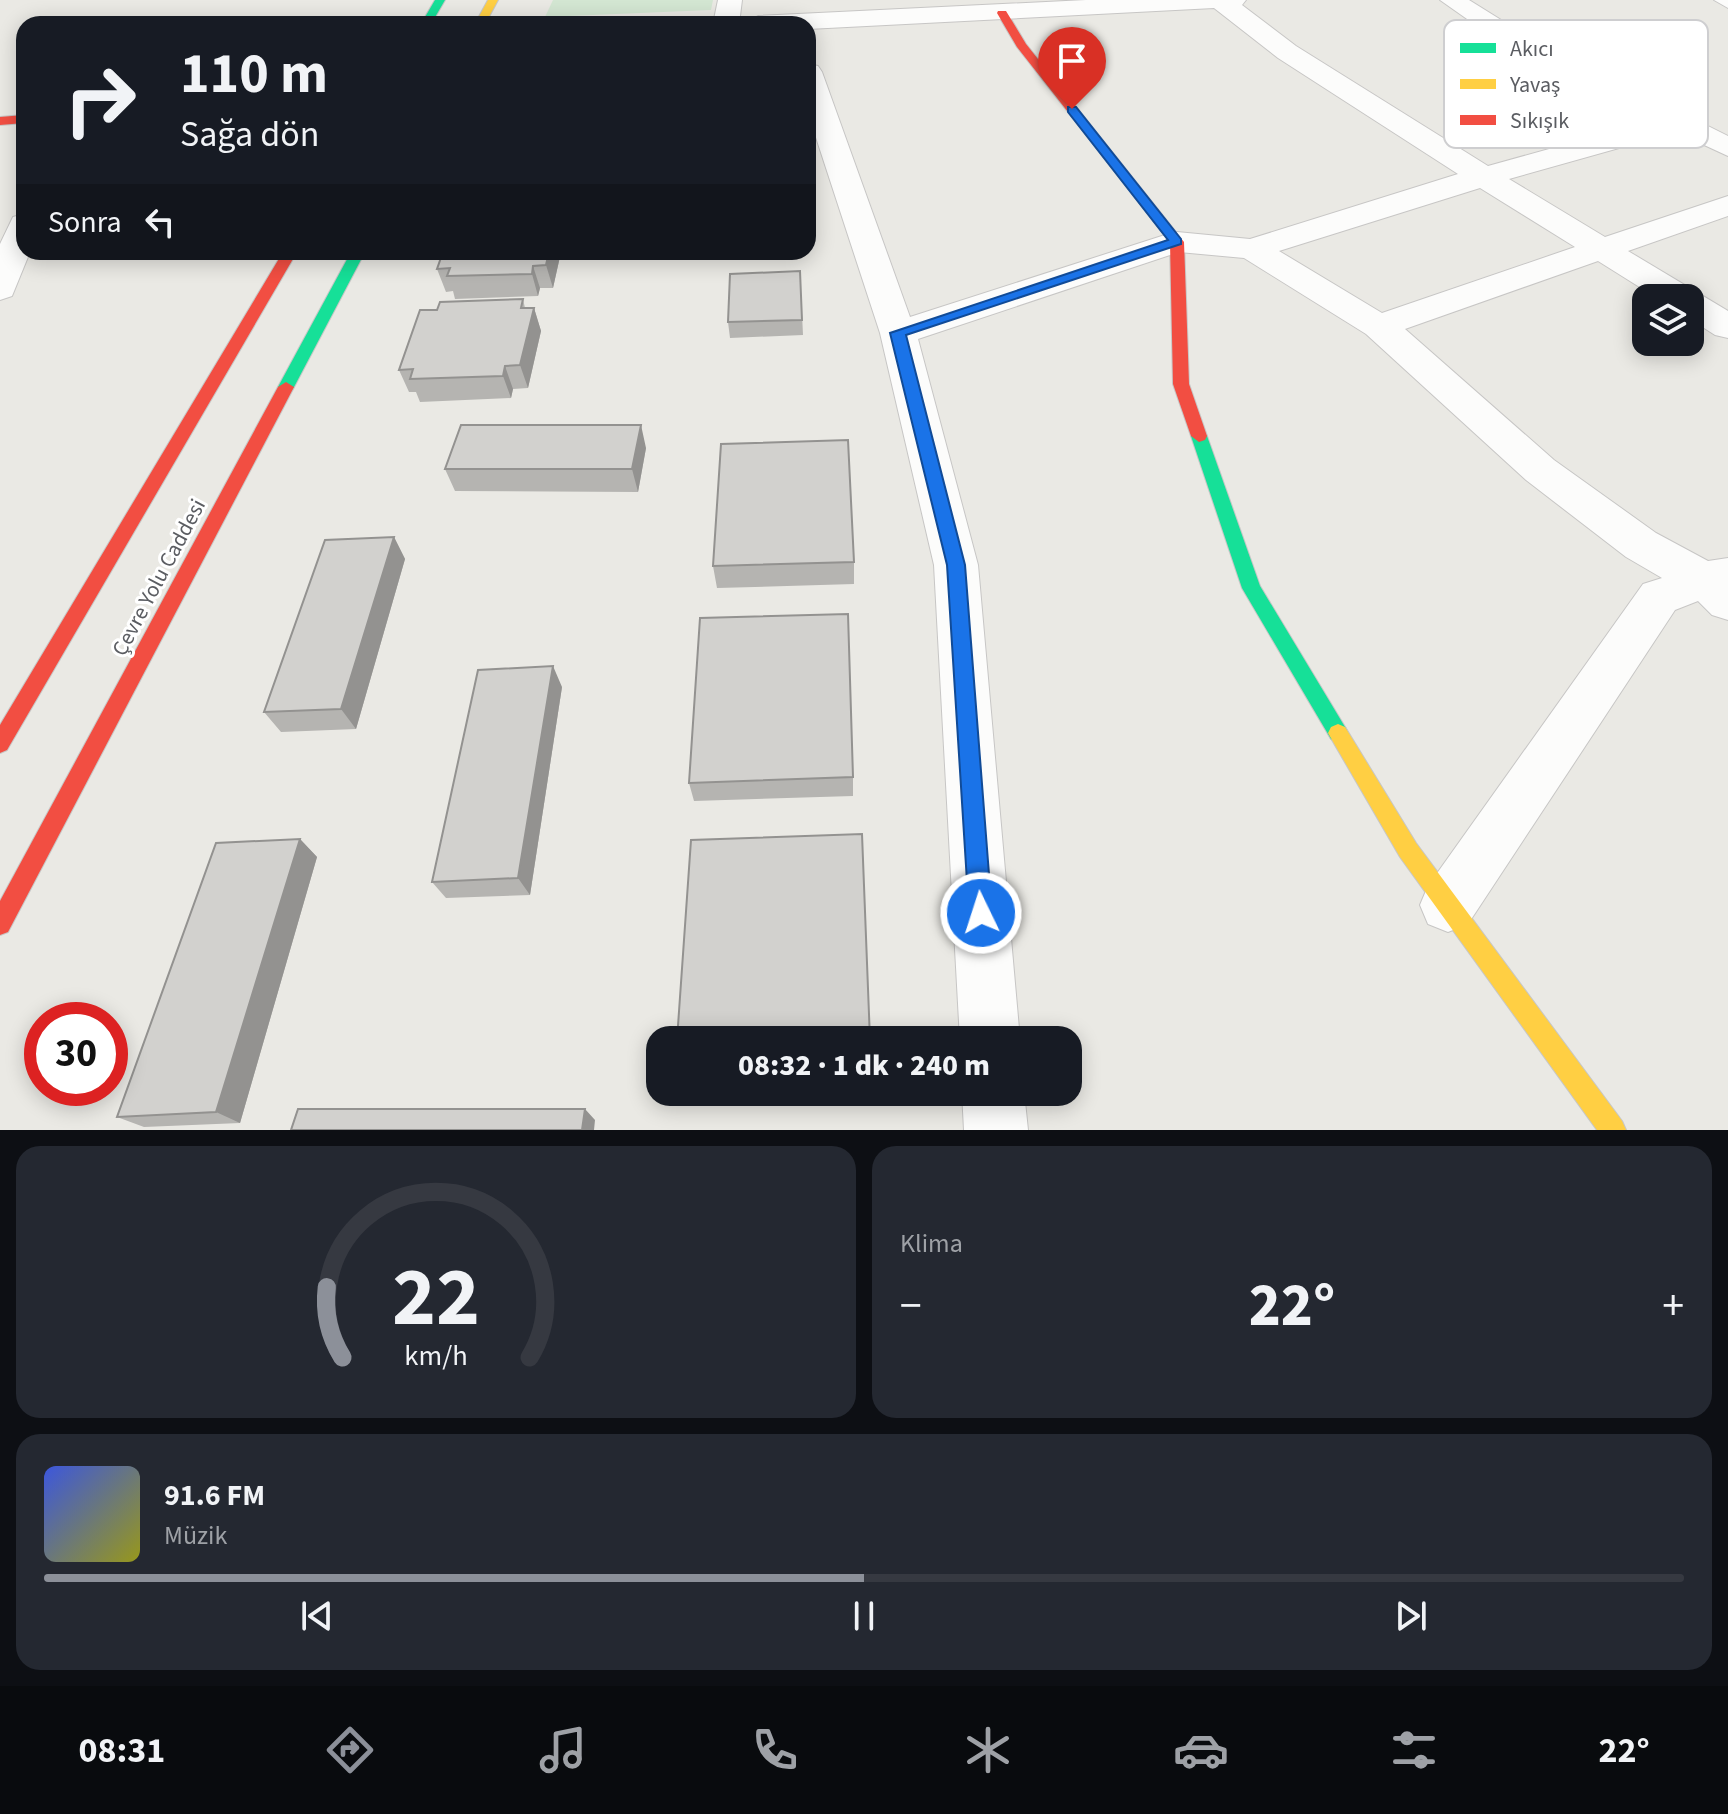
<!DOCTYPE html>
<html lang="tr">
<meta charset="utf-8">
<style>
:root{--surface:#171b24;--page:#242831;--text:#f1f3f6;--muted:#9ea1a6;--line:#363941;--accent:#8c9099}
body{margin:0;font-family:"Source Sans 3",sans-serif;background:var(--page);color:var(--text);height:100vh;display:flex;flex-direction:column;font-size:30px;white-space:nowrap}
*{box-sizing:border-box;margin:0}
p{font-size:26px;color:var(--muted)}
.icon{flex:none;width:44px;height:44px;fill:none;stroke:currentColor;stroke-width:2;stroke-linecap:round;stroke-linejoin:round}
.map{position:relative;height:1130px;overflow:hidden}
.panel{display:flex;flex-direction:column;gap:16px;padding:16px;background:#0d0f14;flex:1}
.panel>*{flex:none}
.banner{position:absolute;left:16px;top:16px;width:800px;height:244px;border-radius:24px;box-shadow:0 4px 20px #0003;background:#171b24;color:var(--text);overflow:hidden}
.buttons{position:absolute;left:1632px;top:284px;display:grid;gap:16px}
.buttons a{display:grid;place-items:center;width:72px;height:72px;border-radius:16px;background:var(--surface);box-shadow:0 4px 20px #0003;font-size:40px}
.speed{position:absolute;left:24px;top:1002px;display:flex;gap:16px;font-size:40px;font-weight:700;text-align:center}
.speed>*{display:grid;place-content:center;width:104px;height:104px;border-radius:50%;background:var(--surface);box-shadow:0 4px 20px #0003;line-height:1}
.speed .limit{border:12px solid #d22;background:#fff;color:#111}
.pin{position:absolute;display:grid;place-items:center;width:68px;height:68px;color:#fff;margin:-82px -34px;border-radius:50% 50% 50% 0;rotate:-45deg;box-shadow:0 0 8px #0007}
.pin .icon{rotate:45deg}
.me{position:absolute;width:88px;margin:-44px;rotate:356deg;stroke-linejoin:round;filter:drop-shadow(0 0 6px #0008)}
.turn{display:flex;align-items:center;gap:28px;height:168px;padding:0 32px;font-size:36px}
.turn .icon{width:104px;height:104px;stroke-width:2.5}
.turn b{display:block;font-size:56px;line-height:68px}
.then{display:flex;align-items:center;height:76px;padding:0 32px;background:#0003;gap:16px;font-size:30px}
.big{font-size:60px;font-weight:800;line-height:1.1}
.panel .tile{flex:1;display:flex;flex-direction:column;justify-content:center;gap:12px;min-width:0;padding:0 28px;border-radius:24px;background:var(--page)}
.panel .dial{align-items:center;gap:0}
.dial svg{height:208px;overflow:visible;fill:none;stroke:var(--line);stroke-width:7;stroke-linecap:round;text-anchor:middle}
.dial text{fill:var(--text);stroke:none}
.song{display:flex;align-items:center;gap:24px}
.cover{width:96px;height:96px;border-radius:12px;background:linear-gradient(135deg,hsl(230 70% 55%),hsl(60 70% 35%))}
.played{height:8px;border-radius:4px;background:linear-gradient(90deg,var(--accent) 50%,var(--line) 50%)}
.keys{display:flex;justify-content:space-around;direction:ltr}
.heat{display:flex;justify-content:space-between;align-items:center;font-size:44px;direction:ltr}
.panel .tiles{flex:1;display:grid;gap:16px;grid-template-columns:1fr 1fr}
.tile:last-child{grid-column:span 2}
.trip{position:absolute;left:646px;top:1026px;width:436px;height:80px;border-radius:24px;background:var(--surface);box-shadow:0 4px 20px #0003;font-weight:800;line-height:80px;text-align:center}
.tabs{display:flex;height:128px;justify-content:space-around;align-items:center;background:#090b0e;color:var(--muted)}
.tabs .icon{width:56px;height:56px}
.tabs .active{color:var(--accent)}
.tabs b{font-size:36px;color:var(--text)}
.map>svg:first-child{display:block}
.green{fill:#d3e6d2}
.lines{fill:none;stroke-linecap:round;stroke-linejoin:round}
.street-casing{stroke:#c7c6c5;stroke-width:2}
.fast-casing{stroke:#c7c7c6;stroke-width:2}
.slow-casing{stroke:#c7c7c6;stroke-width:2}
.jam-casing{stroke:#c7c7c6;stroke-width:2}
.street{fill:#fcfcfb;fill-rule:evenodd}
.fast{fill:#16e098;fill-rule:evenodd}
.slow{fill:#ffcf43;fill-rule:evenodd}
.jam{fill:#f24e42;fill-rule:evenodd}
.wall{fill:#b5b4b1}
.shaded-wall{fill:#939290}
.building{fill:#d2d1ce;stroke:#939290;stroke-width:2}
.route{fill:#1a73e8;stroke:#114b97;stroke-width:2}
.labels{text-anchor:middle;stroke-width:6;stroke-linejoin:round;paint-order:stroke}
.street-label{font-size:22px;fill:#5b5d62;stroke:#fff}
.key{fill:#fff;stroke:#ceced0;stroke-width:2}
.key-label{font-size:22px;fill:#5b5d62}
</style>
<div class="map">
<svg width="1728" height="1130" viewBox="0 0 1728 1130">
<rect width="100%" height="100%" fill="#eae9e4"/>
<path class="green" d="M553,0h160l-2,10 -166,7z"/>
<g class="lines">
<g class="street-casing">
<path id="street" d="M718,0h24l-3,24h-26z
M1086,0h160l-4,5 54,41 192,120 165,-46 -149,-75 -64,-45h29l53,33 206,103v20l-52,-24 -167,47 96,58 123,-41v20l-100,35 100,60v27l-13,-3 -25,-16v-21h-33l-59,-37 -193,68 149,131 102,73 52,28 20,-3v62l-16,-5 -14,-14 -23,9 -207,314 -20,8 -20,-8 -8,-19 8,-19 215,-302 19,-6 -36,-21 -100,-77 -160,-146 -122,-76 -65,-6 -261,87 60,226 42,475h-60l-26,-475 -54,-232 -72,-220v-49l10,2 4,6 88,245 255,-82 12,-3 73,7 208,-65 -180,-116 -64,-50 -406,21v-5h-63l13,-8zM1480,188l95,59 -193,66 -103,-62z
M1714,0h14v8z
M24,214v38h6l-18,44 -12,4v-56l13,-27z
M962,1092h62l4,38h-64z"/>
</g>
<g class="fast-casing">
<path id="fast" d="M435,0h10l-14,24h-10z
M351,252h14l-71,135 -3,4h-10l-3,-4z
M1199,430l8,6 53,150 85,141 3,6 -3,6 -7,3 -7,-3 -89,-151 -51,-152z"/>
</g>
<g class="slow-casing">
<path id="slow" d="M488,0h10l-13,24h-10z
M1338,724l7,3 71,116 206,278 4,9h-29l-197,-273 -72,-124 3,-6z"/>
</g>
<g class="jam-casing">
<path id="jam" d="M998,11h8l20,33 158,198 5,142 18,52 -2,4 -6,2 -8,-6 -18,-52 -3,-142 -153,-195 -20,-34z
M24,115v8l-24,2v-8z
M283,252h14l-290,498 -7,3v-28z
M286,382l8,5 -286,545 -8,3v-34l278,-514z"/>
</g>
<use href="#street" class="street"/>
<use href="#fast" class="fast"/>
<use href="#slow" class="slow"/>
<use href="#jam" class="jam"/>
</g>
<path class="wall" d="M443,252h118l-8,36h-13l-2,8 -83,3 -2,-8 -7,1 -9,-23z
M800,271l3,64 -73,3 -2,-16z
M523,299l2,9h9l7,23 -13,57 -15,1 -2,9 -91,4 -4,-10h-7l-10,-22 38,-60z
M646,448l-8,44 -183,-1 -10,-22z
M394,537l11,22 -49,170 -75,3 -17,-20z
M854,562v22l-137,4 -4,-22z
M562,687l-32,208 -84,3 -14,-16z
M853,777v19l-159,5 -5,-18z
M300,839l17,18 -77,266 -96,4 -27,-10z"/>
<path class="shaded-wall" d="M549,252h12l-8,36 -7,-23z
M533,266l7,22 -2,8 -6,-22z
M534,308l7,23 -13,57 -8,-23z
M505,366l8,23 -2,9 -8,-22z
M641,425l5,23 -8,44 -6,-23z
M394,537l11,22 -49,170 -15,-20z
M553,666l9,21 -32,208 -12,-17z
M300,839l17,18 -77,266 -24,-11z
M585,1109l10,11 -1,10h-12z"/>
<path class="building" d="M443,252h106l-3,13 -13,1 -1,8 -85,2 3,-8 -13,1z
M800,271l2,49 -74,2 2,-48z
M523,299l-2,9h13l-14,57 -15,1 -2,10 -93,3 3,-10 -14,1 21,-60h17l3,-8z
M461,425h180l-9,44h-187z
M848,440l6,122 -141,4 8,-122z
M394,537l-53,172 -77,3 61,-172z
M848,614l5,163 -164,6 11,-165z
M553,666l-35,212 -86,4 46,-212z
M862,834l8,206h-193l14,-200z
M300,839l-84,273 -99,5 99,-274z
M298,1109h287l-3,21h-291z"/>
<path class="route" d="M1068,107h8l105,132v5l-275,91 59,230 27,348 -3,8 -8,4 -9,-4 -3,-8 -22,-348 -57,-232 278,-93 -100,-128z"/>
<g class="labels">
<g class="street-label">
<text transform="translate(158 577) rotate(-62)" y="8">Çevre Yolu Caddesi</text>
</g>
</g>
<rect x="1444" y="20" width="264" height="128" rx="12" class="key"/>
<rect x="1460" y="43" width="36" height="10" fill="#16e098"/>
<rect x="1460" y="79" width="36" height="10" fill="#ffcf43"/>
<rect x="1460" y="115" width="36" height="10" fill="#f24e42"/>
<g class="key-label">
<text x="1510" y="56">Akıcı</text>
<text x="1510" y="92">Yavaş</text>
<text x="1510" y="128">Sıkışık</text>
</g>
</svg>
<div class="buttons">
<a><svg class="icon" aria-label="layers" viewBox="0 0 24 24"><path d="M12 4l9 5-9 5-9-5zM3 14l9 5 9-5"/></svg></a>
</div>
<div class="speed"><div class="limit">30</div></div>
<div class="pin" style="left:1072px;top:109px;background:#d93025"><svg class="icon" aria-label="arrive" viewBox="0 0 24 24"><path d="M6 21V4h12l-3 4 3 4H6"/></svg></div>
<svg class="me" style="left:981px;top:913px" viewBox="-20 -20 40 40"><circle r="17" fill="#1a73e8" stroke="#fff" stroke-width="3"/><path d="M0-11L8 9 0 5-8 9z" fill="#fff"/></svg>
<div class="trip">08:32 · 1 dk · 240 m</div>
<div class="banner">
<div class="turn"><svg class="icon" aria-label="right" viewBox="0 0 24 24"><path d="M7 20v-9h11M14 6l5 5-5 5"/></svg><div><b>110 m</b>Sağa dön</div></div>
<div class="then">Sonra<svg class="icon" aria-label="left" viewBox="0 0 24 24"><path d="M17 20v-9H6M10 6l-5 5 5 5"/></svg></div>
</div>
</div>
<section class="panel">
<div class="tiles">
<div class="tile dial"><svg viewBox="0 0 100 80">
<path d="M14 69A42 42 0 1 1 86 69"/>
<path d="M14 69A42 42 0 0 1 8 42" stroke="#8c9099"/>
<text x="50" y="56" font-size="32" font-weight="700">22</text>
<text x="50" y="72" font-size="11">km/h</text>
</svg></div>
<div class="tile"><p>Klima</p>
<div class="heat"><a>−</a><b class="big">22°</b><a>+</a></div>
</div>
<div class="tile">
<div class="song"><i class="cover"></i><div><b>91.6 FM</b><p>Müzik</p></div></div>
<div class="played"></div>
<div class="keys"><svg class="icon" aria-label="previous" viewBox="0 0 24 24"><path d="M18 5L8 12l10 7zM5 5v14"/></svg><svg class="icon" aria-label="pause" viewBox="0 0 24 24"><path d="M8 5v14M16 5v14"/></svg><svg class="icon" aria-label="next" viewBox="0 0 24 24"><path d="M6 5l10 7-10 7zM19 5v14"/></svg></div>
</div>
</div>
</section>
<nav class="tabs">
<b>08:31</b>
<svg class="icon active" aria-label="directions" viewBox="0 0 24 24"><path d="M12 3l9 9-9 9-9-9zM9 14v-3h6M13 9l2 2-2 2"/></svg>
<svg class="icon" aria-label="music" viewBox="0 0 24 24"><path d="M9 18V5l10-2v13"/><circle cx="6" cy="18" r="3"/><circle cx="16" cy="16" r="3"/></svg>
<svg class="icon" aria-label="phone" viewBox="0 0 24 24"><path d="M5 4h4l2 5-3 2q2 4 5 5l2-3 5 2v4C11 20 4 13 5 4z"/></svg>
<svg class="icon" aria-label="climate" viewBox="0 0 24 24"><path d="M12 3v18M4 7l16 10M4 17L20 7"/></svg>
<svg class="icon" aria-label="car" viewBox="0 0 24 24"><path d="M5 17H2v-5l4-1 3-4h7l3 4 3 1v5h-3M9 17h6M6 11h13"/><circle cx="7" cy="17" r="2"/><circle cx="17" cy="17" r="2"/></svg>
<svg class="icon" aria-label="filters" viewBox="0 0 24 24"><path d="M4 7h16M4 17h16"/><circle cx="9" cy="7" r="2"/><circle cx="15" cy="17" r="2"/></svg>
<b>22°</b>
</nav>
